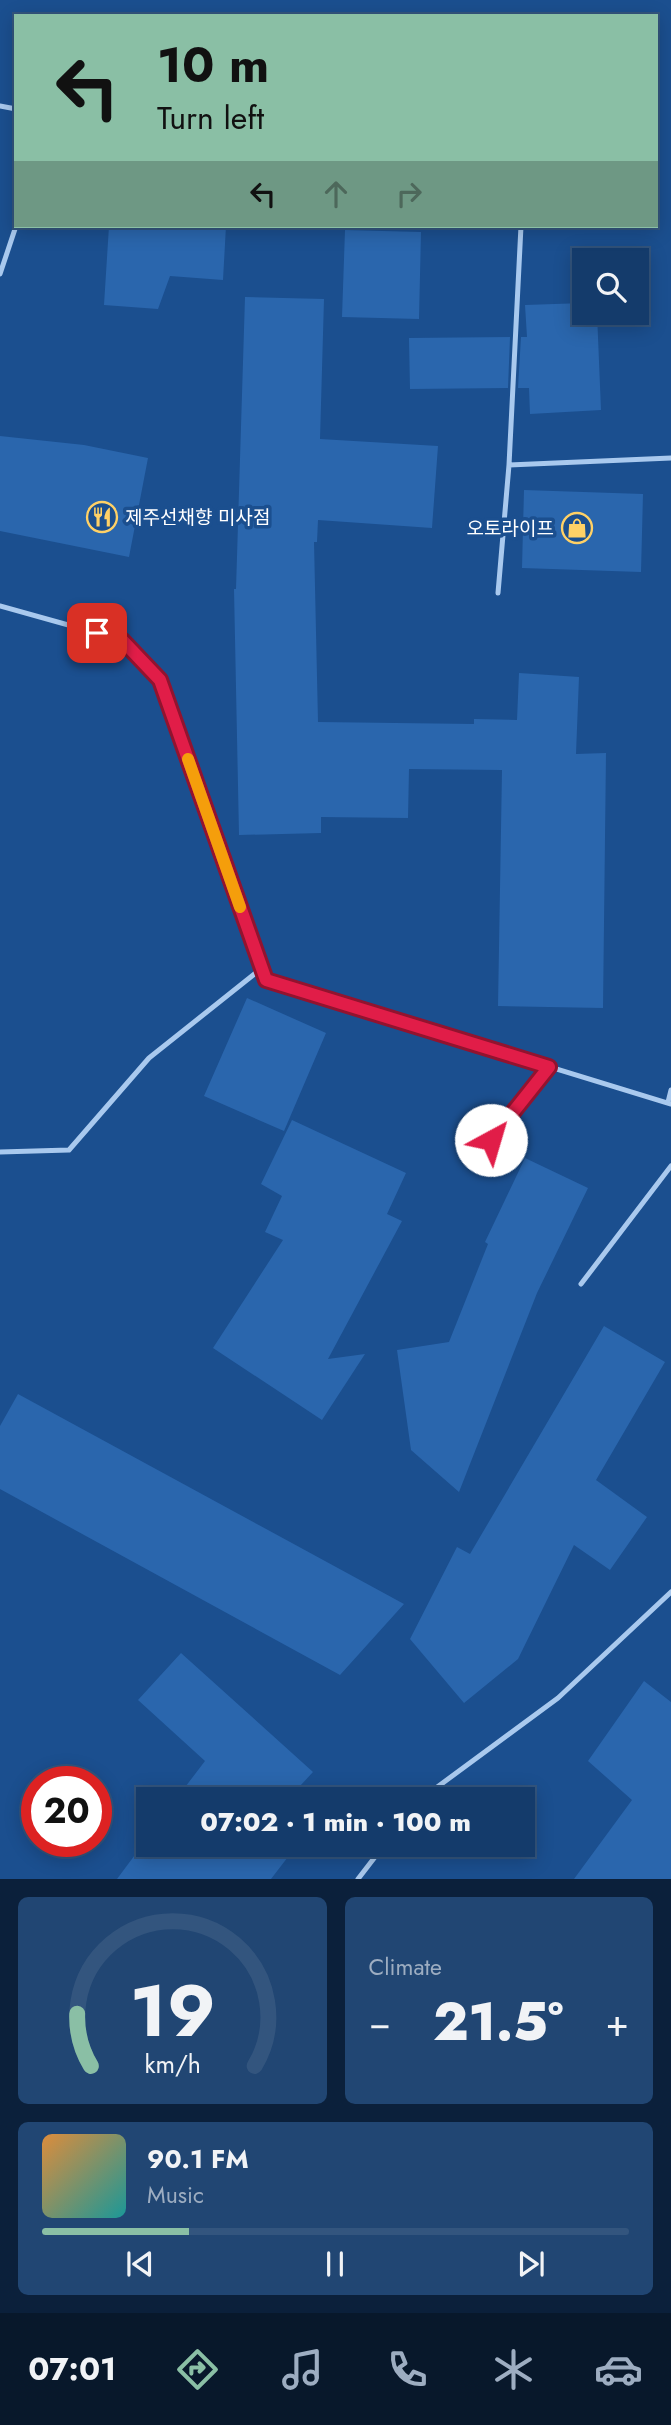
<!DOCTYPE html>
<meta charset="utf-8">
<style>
:root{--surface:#143b6b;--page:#214673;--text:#f1f3f6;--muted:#9dadc1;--line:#33557e;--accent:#8abfa5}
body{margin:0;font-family:Jost,"Noto Sans KR",sans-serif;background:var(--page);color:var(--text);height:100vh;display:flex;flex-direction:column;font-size:26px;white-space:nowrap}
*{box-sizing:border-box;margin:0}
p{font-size:23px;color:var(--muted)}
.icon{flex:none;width:38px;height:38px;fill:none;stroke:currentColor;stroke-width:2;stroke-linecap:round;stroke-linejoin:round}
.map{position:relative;height:1879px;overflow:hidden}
.side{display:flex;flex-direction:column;gap:18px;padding:18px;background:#0b203b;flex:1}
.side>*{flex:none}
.banner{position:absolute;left:14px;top:14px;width:644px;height:214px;border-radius:0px;box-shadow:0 4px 18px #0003,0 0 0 2px var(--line);background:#8abfa5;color:#111;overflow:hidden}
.controls{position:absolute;left:572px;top:248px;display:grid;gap:14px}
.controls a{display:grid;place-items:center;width:77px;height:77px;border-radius:0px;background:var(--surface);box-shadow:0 4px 18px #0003,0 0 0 2px var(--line);font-size:35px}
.speed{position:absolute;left:21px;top:1766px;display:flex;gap:14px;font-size:35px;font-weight:700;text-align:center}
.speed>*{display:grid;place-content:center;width:91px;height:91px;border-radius:50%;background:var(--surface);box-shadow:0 4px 18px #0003,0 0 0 2px var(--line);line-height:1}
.speed .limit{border:10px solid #d22;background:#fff;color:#111}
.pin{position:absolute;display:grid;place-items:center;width:60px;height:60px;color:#fff;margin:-30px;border-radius:14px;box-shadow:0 4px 10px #0006}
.me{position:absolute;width:77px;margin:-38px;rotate:39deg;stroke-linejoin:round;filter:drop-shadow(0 0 5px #0008)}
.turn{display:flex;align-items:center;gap:24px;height:147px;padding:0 28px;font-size:32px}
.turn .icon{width:91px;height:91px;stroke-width:2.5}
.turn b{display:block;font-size:49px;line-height:60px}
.lanes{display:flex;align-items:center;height:66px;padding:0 28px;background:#0003;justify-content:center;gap:35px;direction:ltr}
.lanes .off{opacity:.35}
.big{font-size:52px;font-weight:800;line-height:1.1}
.side .widget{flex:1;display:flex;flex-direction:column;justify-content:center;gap:10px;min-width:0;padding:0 24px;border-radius:10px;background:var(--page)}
.side .dial{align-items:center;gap:0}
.dial svg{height:182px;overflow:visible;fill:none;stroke:var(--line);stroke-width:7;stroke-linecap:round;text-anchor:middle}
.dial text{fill:var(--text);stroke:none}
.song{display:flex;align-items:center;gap:21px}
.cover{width:84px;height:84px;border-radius:10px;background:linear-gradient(135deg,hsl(30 70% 55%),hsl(180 70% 35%))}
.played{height:7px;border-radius:4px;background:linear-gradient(90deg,var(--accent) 25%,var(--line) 25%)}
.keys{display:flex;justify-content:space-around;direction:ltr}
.heat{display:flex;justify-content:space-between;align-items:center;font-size:38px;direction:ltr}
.side .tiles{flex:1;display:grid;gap:18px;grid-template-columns:1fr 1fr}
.widget:last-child{grid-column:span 2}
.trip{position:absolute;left:136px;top:1787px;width:399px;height:70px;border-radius:0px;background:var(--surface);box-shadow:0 4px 18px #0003,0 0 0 2px var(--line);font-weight:800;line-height:70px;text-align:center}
.dock{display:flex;height:112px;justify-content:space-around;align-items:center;background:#08182b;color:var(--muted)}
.dock .icon{width:49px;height:49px}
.dock .selected{color:var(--accent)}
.dock b{font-size:32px;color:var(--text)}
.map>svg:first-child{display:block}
.building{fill:#2a66ad}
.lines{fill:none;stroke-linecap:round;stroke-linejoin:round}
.service{stroke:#a9c9ee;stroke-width:5}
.route-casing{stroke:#92132f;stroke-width:18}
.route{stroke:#e11d48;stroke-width:12}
.slow{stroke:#f59e0b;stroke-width:12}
.labels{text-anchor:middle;stroke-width:7;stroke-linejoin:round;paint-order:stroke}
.poi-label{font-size:19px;fill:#fff;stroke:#1b4f8f;text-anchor:start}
</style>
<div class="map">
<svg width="671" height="1879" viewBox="0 0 671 1879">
<rect width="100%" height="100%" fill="#1b4f8f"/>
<path class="building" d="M109,226h117l-3,54 -53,-4 -12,33 -54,-4z
M345,230l76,2 -2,87 -77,-2z
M245,297l79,2 -4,140 118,7 -6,82 -114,-8 -1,22h-3l4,180 156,2v-5l43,1 2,-47 60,4 -3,77 30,-1 -3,255 -105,-2 4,-236 -93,-1 -1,49 -87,-1v16l-82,2 -5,-246h2z
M584,303v10h13l4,97 -71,4 -1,-26h-11l3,-51h6l-2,-32z
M510,337l-2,51 -98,1 -1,-51z
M0,436l84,9 64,13 -19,99 -129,-26z
M524,490l119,4 -2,78 -119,-4z
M247,998l79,35 -42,98 -80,-35z
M292,1120l114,53 -19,41 15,7 -74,138 37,-5 -43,66 -109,-72 70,-108 -18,-8 17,-36 -21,-12z
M525,1158l63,30 -51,105 -78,199 -48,-42 -14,-100 52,-8 39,-98 -3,-2z
M604,1326l61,36 -69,118 51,37 -37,53 -36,-25 -56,114 -54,44 -54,-64 47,-92 13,7z
M18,1394l386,210 -64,71 -340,-186v-63z
M181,1653l132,119 -25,27h-112l29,-38 -67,-61z
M644,1681l27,21v177h-97l58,-79 -44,-39z
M149,1836v8h131l11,9 -20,26h-154z"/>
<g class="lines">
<path class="service" d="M0,106l16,3
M521,226l-12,239 162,-7
M0,274l16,-48
M498,593l11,-128
M0,606l122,34 38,40 106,300 405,124
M668,1102l3,-12
M490,1140l59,-73
M0,1152l69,-2 80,-92 113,-90
M581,1284l90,-118
M421,1799l137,-101 113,-106
M358,1879l27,-35"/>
</g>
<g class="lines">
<g class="route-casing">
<path id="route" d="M97,633l25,7 38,40 106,300 283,87 -58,73"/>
</g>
<use href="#route" class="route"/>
<path class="slow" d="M188,759l52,148"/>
</g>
<defs>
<g id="restaurant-ring" transform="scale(1.575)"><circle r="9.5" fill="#1b4f8f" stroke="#ffd166" stroke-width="1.5"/><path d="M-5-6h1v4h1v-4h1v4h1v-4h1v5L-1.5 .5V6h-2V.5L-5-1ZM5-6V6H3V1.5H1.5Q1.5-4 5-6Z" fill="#ffd166"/></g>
<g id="shop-ring" transform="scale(1.575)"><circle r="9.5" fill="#1b4f8f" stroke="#ffd166" stroke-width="1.5"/><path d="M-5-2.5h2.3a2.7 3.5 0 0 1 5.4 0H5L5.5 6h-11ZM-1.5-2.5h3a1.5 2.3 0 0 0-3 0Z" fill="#ffd166"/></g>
</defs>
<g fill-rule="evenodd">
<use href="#restaurant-ring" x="102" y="517"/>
<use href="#shop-ring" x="577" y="528"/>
</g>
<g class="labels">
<g class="poi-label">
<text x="125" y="524">제주선채향 미사점</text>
<text x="554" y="535" text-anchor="end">오토라이프</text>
</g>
</g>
</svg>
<div class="controls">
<a><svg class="icon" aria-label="search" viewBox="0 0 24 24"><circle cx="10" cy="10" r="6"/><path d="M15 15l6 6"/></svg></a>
</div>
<div class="speed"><div class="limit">20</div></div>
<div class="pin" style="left:97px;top:633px;background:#d93025"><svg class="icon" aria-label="arrive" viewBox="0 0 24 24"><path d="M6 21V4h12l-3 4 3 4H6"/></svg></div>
<svg class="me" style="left:491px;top:1140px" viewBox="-20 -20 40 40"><circle r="19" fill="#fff"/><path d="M0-13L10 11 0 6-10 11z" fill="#e11d48"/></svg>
<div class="trip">07:02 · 1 min · 100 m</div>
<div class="banner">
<div class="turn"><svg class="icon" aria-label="left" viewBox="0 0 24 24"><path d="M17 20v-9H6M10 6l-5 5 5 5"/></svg><div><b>10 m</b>Turn left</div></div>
<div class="lanes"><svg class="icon" aria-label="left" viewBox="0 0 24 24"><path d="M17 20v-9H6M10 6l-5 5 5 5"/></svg><svg class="icon off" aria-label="ahead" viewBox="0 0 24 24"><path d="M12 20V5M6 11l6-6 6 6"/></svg><svg class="icon off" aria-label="right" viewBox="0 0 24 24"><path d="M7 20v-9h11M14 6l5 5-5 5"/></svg></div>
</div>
</div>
<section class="side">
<div class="tiles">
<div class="widget dial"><svg viewBox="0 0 100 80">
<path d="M14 69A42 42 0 1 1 86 69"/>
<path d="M14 69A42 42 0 0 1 8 46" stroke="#8abfa5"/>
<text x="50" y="56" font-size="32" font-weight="700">19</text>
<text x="50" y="72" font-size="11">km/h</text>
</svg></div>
<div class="widget"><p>Climate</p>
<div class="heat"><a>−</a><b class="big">21.5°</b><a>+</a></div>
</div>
<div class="widget">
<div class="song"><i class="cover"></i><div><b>90.1 FM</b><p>Music</p></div></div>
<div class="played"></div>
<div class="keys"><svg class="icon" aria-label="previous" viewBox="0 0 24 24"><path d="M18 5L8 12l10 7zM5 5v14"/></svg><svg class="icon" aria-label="pause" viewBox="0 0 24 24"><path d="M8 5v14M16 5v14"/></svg><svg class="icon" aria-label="next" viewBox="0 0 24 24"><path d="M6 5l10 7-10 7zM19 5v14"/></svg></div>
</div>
</div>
</section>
<nav class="dock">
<b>07:01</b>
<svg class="icon selected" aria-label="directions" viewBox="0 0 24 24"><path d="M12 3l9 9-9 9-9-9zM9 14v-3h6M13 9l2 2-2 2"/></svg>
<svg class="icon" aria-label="music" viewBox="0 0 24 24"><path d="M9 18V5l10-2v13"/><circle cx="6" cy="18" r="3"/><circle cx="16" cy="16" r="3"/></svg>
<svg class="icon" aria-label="phone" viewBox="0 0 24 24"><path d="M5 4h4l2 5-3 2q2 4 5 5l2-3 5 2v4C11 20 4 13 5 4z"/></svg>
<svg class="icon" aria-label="climate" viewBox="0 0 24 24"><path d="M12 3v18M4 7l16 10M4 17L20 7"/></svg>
<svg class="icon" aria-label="car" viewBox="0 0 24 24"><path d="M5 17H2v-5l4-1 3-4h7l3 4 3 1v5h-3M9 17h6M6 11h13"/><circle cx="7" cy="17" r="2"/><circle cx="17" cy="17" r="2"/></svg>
</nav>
